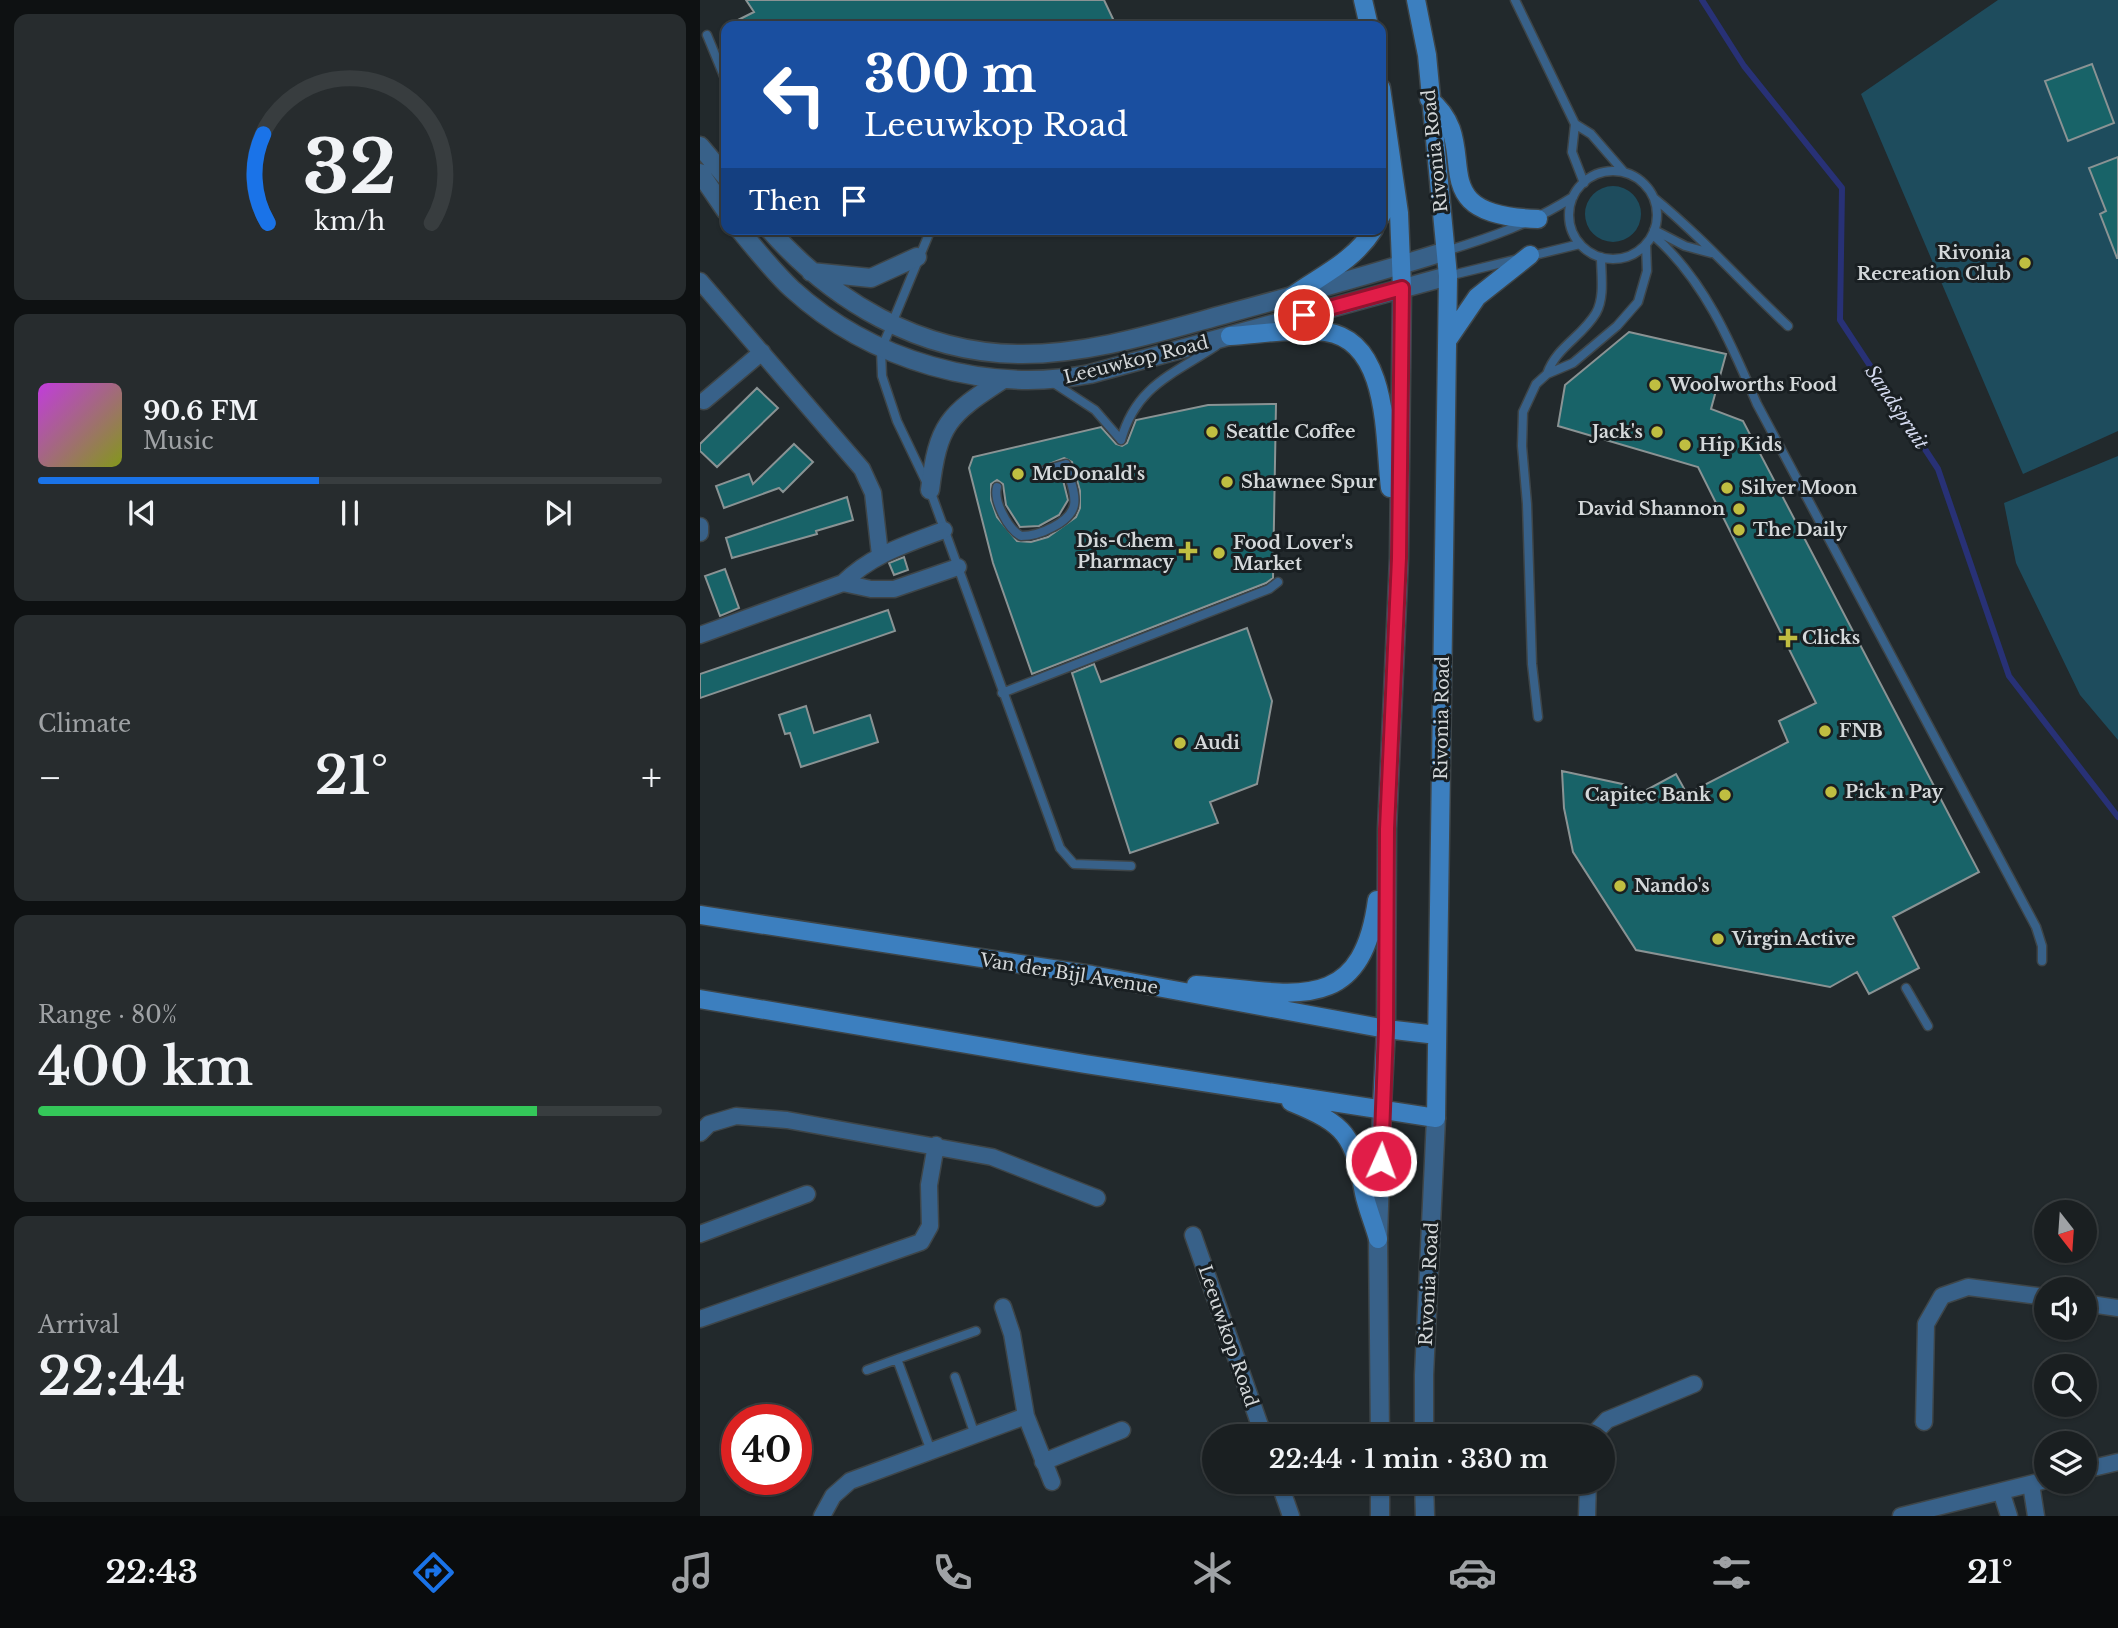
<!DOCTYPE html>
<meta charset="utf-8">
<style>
:root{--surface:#1a1f21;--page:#272c2e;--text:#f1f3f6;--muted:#9fa2a5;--line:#383d3f;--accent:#1a73e8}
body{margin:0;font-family:"Libre Baskerville",serif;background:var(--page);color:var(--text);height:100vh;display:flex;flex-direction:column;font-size:26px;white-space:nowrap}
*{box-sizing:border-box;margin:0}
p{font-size:23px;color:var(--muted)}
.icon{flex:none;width:38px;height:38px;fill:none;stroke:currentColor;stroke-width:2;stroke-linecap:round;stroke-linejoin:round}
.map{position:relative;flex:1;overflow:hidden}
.side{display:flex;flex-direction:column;gap:14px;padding:14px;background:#0e1112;width:700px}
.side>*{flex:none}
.top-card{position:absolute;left:21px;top:21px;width:665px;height:214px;border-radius:14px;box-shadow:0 2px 5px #0004,0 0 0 2px var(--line);background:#1a4fa0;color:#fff;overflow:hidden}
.needle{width:46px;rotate:163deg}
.buttons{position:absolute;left:1334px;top:1200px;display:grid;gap:14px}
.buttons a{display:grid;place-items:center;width:63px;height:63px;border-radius:50%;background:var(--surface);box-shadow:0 2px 5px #0004,0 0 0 2px var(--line);font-size:35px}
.speed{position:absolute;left:21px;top:1404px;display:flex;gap:14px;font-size:35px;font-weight:700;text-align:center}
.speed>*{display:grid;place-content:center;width:91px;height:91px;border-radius:50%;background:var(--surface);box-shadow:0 2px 5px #0004,0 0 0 2px var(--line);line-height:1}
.speed .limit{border:10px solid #d22;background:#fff;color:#111}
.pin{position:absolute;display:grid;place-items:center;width:60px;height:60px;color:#fff;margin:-30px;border:4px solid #fff;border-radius:50%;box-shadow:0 2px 7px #0007}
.me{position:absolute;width:77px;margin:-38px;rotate:2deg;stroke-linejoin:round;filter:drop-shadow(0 0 5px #0008)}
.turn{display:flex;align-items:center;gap:24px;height:147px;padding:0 28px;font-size:32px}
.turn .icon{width:91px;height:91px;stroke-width:2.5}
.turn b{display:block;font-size:49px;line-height:60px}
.then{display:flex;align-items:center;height:66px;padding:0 28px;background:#0003;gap:14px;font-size:26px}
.big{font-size:52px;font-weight:600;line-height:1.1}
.side .tile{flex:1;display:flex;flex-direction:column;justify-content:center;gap:10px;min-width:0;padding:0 24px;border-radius:14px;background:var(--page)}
.side .dial{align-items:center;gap:0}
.dial svg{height:182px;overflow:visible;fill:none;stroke:var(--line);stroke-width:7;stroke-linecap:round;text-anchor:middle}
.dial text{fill:var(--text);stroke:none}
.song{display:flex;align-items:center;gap:21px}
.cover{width:84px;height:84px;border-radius:10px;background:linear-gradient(135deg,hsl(290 70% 55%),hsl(70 70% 35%))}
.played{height:7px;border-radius:4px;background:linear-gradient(90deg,var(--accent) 45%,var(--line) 45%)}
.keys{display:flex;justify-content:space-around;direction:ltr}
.heat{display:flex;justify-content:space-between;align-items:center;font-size:38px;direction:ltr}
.charge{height:10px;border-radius:5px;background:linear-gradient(90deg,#34c759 80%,var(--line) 0)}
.trip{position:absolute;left:502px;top:1424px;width:413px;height:70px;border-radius:35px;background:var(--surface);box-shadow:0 2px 5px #0004,0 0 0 2px var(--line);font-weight:600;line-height:70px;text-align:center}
.menu{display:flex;height:112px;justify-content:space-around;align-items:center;background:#0a0c0d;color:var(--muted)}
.menu .icon{width:49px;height:49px}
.menu .active{color:var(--accent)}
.menu b{font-size:32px;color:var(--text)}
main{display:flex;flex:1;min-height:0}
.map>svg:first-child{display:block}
.green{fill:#1e4c5d}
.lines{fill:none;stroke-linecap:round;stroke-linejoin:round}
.stream{stroke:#283176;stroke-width:6}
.building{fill:#186368;stroke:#8a9394;stroke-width:2;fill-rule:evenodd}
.service-casing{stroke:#3e4548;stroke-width:11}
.minor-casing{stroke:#3e4548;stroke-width:19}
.tertiary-casing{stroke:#3e4548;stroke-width:21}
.secondary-casing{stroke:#3e4548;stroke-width:21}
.service{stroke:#386189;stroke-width:8}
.minor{stroke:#386189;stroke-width:16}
.tertiary{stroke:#386189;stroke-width:18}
.secondary{stroke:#3c7fbf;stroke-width:18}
.route-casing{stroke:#92132f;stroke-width:18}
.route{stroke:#e11d48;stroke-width:12}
.poi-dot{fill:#c0be41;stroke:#191f22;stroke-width:2.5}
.labels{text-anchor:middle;stroke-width:6;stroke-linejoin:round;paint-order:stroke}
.street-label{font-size:18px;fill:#d4d8da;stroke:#191f22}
.poi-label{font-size:18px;font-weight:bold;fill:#d4d8da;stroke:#191f22;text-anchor:start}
.water-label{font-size:19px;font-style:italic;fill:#d4daef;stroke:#191f22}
</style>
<main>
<section class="side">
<div class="tile dial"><svg viewBox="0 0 100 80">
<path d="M14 69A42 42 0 1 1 86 69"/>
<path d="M14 69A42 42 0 0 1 12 30" stroke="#1a73e8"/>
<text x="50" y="56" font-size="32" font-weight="700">32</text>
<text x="50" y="72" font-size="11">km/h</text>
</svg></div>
<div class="tile">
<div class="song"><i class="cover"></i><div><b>90.6 FM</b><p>Music</p></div></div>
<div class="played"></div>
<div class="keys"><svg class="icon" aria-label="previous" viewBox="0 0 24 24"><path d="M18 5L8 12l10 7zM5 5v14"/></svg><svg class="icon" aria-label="pause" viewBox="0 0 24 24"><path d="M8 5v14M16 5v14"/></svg><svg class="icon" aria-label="next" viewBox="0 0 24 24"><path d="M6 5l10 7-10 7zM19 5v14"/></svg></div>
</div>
<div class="tile"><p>Climate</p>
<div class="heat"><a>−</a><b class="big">21°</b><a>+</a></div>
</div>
<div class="tile"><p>Range · 80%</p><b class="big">400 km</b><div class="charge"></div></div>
<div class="tile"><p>Arrival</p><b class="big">22:44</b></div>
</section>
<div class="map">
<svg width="1418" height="1516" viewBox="0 0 1418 1516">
<rect width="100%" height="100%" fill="#22292c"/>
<path class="green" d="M1298,0h120v431l-95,43 -162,-380z
M885 214a28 28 0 1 1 56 0a28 28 0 1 1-56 0Z
M1418,456v284l-38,-45 -64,-132 -12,-60z"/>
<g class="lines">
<path class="stream" d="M1002,0l42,66 98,122 -2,132 98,149 71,207 109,141"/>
</g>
<path class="building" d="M46,0h358l10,21 -11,5h-377l28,-14z
M1392,64l22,59 -46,18 -23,-60z
M1418,157v101h-1l-17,-44 6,-3 -17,-43z
M929,332l97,22 -15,55 32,12 236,451 -86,45 26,51 -50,26 -12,-22 -27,15 -194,-37 -63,-98 -9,-44 -2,-37 65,14 14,8 35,-19 11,20 101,-52 -9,-21 37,-18 -118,-236 -140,-41 7,-41z
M57,388l21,20 -61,59 -17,-16v-7z
M576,404l-3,174 -7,5 -234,91 -39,-111 -24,-95 4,-11 128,-30 15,17 6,2 5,-3 9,-23 72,-15zM364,458l8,4 8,29v17l-4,9 -28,20 -17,5 -14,-1 -20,-24 -6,-17v-16l6,-4 6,4 3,21 14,22 19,-1 20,-11 9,-15 -7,-28 -17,4 -5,-8z
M94,444l19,18 -30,30 -4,-4 -55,20 -8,-22 33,-12 4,10z
M147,497l6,23 -37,11 1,3 -85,24 -6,-20z
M204,557l4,13 -14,5 -5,-12z
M25,569l14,39 -19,8 -15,-40z
M188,610l7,21 -195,67v-24z
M547,628l25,73 -15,83 -47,18 8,21 -88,30 -58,-180 22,-9 7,18z
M106,706l8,27 56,-18 8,27 -77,25 -11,-34 -5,1 -6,-19z"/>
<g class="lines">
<g class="service-casing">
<path id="service" d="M815,0l60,124 16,10 33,38
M7,35l19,46
M875,124l-3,28 12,31
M869 215a44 44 0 1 1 88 0a44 44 0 1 1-88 0Z
M954,198c48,39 89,86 134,128
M231,229l-50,121 1,26 15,45 33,69 130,358 14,16 57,2
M954,230l31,16 26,7
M953,235c51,44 78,108 104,169l279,523 6,19v15
M746,251c46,-14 86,-28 127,-54
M748,276l132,-32
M847,374c9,-27 35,-37 49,-61 9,-16 5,-39 5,-56
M352,382l43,28 26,30
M421,440c15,-54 51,-65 95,-94
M297,487c-4,14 11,42 24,49 12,0 21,-3 32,-9 33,-17 20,-34 13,-63l-21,6
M302,693l267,-104 9,-7
M838,717l-6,-53 -5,-160 -5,-58 1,-34 13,-28 11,-10 26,-11 44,-37 21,-24 9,-31 -1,-27
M1206,988l22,38
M167,1370l30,-11
M255,1377l20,58
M231,1451l-34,-92 79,-28"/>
</g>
<g class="minor-casing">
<path id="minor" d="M0,281l162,188 11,24 7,62
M4,401l58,-49
M0,526v7
M143,583l28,6h23l64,-22
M0,635l143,-52c28,-28 64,-39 101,-53
M0,1133l9,-9 27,-8 51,4 205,37 105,41
M0,1234l107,-40
M493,1235l71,202
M1384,1303l34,5
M303,1307l9,27 14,82 26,66
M0,1319l221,-77 9,-16 -1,-41 7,-40
M1224,1422l2,-98 16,-28 26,-9 78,10
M891,1437l16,-17 87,-36
M343,1462l79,-32
M1384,1470l34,-8
M579,1482l12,34
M1331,1484l5,32
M1301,1491l8,25
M122,1516l11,-20 17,-15 176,-65
M887,1516l1,-34
M1201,1516l145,-36"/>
</g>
<g class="tertiary-casing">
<path id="tertiary" d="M0,146l26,31
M0,173l26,38
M39,229c17,21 34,42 53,60 79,72 194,105 298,85l358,-98
M69,229c63,72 151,124 249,125 70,1 142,-22 208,-40 74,-20 148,-40 220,-63
M111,272l60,6 46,-21
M230,490c8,-66 18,-75 72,-110
M680,1437l-2,-198 4,-132
M724,1437v-62l12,-257
M680,1482v34
M724,1482l1,34"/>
</g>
<g class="secondary-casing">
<path id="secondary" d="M663,0l6,26
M681,88l18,125 3,75 -3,270 -12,271 -1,200 -4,78
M729,99c59,47 -16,116 109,120
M681,216l12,-34
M592,296c31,-22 61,-34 82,-67
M530,336c31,-2 66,-8 96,-4 64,9 58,108 64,156
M749,338l28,-41 53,-42
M0,915l392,60 294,54 51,6
M496,985c91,6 165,36 181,-85
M0,999l385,65 351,54 12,-842 -21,-221 -11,-55
M591,1102c56,23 62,33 73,91 3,15 10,31 14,46"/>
</g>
<use href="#service" class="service"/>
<use href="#minor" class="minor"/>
<use href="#tertiary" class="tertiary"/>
<use href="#secondary" class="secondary"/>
</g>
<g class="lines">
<g class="route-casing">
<path id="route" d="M604,315l98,-27 -3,270 -12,271 -1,201 -5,131"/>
</g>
<use href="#route" class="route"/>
</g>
<g class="poi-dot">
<circle cx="1325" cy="263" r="7"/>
<circle cx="955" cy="385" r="7"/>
<circle cx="512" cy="432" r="7"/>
<circle cx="957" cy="432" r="7"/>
<circle cx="985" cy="445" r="7"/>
<circle cx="318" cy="474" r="7"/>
<circle cx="527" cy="482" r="7"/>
<circle cx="1027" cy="488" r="7"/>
<circle cx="1039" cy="509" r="7"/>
<circle cx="1039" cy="530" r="7"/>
<path d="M484.5 540.5h7v7h7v7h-7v7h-7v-7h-7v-7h7z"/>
<circle cx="519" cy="553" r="7"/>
<path d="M1084.5 627.5h7v7h7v7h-7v7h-7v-7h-7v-7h7z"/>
<circle cx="1125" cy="731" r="7"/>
<circle cx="480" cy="743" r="7"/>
<circle cx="1131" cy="792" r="7"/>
<circle cx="1025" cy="795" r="7"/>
<circle cx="920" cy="886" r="7"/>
<circle cx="1018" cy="939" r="7"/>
</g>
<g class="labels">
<g class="street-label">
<text transform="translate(735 151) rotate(-96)" y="6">Rivonia Road</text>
<text transform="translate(436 360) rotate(-14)" y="6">Leeuwkop Road</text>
<text transform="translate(742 718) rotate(-89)" y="6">Rivonia Road</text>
<text transform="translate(369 974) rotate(9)" y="6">Van der Bijl Avenue</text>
<text transform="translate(729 1284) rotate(-87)" y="6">Rivonia Road</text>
<text transform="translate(528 1336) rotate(71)" y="6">Leeuwkop Road</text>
</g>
<g class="poi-label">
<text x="1311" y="259" text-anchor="end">Rivonia<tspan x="1311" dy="21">Recreation Club</tspan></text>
<text x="969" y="391">Woolworths Food</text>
<text x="526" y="438">Seattle Coffee</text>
<text x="943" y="438" text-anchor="end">Jack's</text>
<text x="999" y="451">Hip Kids</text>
<text x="332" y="480">McDonald's</text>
<text x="541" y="488">Shawnee Spur</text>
<text x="1041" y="494">Silver Moon</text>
<text x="1025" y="515" text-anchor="end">David Shannon</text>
<text x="1053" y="536">The Daily</text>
<text x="474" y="547" text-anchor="end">Dis-Chem<tspan x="474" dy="21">Pharmacy</tspan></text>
<text x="533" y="549">Food Lover's<tspan x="533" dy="21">Market</tspan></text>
<text x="1102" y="644">Clicks</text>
<text x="1139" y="737">FNB</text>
<text x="494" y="749">Audi</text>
<text x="1145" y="798">Pick n Pay</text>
<text x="1011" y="801" text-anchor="end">Capitec Bank</text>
<text x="934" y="892">Nando's</text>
<text x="1032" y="945">Virgin Active</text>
</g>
<g class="water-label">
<text transform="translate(1197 407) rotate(56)" y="7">Sandspruit</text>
</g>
</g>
</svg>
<div class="buttons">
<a><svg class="needle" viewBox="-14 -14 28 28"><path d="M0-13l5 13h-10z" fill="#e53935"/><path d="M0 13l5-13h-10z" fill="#9fa2a5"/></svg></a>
<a><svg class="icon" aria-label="sound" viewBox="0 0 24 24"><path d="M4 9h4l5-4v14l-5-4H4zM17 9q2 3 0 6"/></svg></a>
<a><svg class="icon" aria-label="search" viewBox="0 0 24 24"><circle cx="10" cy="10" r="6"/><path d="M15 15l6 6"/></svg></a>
<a><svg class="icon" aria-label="layers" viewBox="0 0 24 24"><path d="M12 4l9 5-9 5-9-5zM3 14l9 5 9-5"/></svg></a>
</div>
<div class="speed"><div class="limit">40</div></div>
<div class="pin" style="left:604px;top:315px;background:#d93025"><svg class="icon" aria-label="arrive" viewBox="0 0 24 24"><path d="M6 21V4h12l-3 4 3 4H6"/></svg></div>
<svg class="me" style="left:681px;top:1161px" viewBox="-20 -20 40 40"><circle r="17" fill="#e11d48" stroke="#fff" stroke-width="3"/><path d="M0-11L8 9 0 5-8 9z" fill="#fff"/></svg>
<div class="trip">22:44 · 1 min · 330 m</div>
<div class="top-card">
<div class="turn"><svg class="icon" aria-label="left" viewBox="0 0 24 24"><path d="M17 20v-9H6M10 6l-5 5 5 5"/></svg><div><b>300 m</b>Leeuwkop Road</div></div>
<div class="then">Then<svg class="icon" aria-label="arrive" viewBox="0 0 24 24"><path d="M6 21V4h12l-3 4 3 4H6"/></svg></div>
</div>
</div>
</main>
<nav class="menu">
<b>22:43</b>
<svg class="icon active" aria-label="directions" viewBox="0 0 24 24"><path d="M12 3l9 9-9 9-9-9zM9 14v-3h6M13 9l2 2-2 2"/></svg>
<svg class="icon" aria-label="music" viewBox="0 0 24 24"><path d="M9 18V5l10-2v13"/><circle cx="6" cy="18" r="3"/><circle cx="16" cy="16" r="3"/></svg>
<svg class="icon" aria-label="phone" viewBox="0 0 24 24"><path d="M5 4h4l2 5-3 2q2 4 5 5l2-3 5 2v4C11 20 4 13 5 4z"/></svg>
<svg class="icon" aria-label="climate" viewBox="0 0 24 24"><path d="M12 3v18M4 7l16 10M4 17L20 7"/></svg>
<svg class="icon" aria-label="car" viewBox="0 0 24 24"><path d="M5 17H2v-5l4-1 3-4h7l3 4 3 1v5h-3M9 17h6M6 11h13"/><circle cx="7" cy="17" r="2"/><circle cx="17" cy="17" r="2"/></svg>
<svg class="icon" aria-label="filters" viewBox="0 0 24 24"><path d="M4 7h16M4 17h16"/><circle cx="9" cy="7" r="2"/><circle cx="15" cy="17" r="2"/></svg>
<b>21°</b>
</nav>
